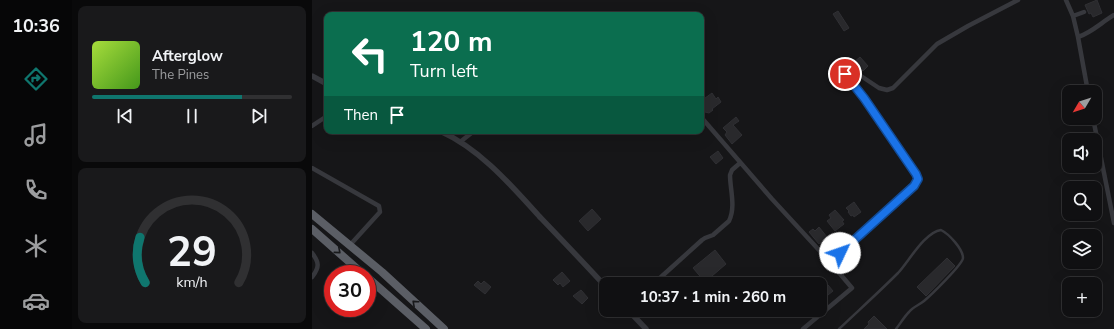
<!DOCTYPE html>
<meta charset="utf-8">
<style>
:root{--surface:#101012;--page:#19191b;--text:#f1f3f6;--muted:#9c9d9f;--line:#303032;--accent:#0f766e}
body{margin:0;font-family:"Nunito Sans",sans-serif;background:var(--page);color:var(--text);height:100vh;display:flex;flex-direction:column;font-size:15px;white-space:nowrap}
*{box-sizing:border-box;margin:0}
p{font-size:13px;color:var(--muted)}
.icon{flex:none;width:22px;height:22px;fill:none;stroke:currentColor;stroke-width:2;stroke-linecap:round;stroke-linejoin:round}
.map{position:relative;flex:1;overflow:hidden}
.side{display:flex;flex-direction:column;gap:6px;padding:6px;background:#09090a;width:240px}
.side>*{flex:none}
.hud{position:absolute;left:12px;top:12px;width:380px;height:122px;border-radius:8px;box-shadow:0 4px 16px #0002,0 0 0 1px var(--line);background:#0b6e4f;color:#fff;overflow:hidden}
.needle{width:26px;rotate:231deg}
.buttons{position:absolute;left:750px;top:85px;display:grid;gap:8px}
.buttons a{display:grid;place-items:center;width:40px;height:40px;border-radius:8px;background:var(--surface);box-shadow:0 4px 16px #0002,0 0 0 1px var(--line);font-size:20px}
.speed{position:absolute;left:12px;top:265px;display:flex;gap:8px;font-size:20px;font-weight:700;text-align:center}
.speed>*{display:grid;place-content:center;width:52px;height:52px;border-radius:50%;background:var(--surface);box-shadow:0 4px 16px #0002,0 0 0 1px var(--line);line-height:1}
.speed .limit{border:6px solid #d22;background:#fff;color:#111}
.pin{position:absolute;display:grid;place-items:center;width:34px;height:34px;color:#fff;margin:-17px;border:2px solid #fff;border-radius:50%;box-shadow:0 1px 4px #0007}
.me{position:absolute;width:44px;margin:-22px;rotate:48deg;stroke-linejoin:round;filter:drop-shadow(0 0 3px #0008)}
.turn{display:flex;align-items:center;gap:14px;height:84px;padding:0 20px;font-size:18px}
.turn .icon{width:52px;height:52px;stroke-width:2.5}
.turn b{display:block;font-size:28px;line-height:34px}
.then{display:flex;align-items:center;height:38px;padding:0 20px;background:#0003;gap:8px;font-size:15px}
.side .widget{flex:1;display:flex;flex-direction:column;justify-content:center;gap:6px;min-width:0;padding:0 14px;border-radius:8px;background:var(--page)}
.side .dial{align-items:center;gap:0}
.dial svg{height:104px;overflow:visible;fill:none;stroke:var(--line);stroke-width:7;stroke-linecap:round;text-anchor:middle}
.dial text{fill:var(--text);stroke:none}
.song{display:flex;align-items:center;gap:12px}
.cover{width:48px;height:48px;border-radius:6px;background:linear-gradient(135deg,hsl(80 70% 55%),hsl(100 70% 35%))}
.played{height:4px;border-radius:2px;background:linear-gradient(90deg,var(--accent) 75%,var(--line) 75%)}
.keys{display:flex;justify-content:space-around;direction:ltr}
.trip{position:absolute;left:287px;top:277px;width:228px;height:40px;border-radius:8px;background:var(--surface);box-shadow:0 4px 16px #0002,0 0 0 1px var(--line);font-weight:700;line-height:40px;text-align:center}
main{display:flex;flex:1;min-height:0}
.menu{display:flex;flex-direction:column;width:72px;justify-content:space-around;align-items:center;background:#060607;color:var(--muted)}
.menu .icon{width:28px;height:28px}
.menu .current{color:var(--accent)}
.menu b{font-size:18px;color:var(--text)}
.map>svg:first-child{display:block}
.building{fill:#29292c;stroke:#303034}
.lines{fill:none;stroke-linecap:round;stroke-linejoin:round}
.service{stroke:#37383d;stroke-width:2.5}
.minor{stroke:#37383d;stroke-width:4.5}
.tertiary{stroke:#37383d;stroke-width:5.5}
.trunk{stroke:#5b5e65;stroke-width:8}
.oneway{stroke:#18191b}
.route-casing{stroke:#114b97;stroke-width:10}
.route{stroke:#1a73e8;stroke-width:7}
</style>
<main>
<nav class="menu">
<b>10:36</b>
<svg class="icon current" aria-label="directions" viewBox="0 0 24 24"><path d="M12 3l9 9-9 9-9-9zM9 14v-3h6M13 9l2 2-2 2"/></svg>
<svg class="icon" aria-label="music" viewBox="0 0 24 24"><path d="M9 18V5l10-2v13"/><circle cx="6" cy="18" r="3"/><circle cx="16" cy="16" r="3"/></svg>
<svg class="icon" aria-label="phone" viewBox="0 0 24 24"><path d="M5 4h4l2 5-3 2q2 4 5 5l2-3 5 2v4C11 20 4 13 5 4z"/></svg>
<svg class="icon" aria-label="climate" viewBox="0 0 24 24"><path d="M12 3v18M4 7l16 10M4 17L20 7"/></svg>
<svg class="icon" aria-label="car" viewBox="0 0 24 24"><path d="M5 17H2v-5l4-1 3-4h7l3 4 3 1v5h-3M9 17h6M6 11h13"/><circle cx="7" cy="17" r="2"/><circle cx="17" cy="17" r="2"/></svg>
</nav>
<section class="side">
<div class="widget">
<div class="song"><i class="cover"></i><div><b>Afterglow</b><p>The Pines</p></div></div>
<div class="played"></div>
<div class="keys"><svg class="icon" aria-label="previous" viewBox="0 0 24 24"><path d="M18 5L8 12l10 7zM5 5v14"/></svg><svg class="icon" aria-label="pause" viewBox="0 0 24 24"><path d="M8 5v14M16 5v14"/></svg><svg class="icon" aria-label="next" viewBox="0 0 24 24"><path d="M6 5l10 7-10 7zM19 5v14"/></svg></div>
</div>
<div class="widget dial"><svg viewBox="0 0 100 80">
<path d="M14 69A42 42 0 1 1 86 69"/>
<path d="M14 69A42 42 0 0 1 10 34" stroke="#0f766e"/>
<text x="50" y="56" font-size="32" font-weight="700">29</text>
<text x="50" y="72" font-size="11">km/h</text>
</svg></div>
</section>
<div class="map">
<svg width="802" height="329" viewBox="0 0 802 329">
<rect width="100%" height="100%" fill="#161618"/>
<path class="building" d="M785,0l5,13 -9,4 -2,-4 -2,1 -4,-9z
M526,11l11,17 -5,3 -11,-17z
M548,57l8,9 -5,5 -9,-9z
M400,93l4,6 2,-2 3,5 -9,7 1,1 -4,3 -4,-1 -4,-5v-6z
M424,117l3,4 -6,4 9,10 -10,9 -7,-9 2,-3 -4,-4z
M406,151l5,7 -7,6 -6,-7z
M542,202l7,10 -7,5 -1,-2 -2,1 -3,-4 1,-1 -3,-3z
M280,209l9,10 -13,12 -9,-10z
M523,210l9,10 -2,1 2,3 -9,7 -8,-10 4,-3 -2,-3z
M507,227l8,10 -8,7 -10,-12 4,-3 2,2z
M403,250l11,14 -21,18 -12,-14z
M635,258l8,8 -29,30 -9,-9z
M250,272l8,9 -7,6 -3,-4 -2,2 -5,-5z
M166,281l3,3 3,-3 7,6 -6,7 -11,-9z
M516,285l5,6 -10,8 -3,-4v-4z
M269,290l7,8 -6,6 -9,-8z
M562,316l13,13h-23l5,-5 -1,-2z"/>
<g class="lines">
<path class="service" d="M527,329c20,-19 40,-37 59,-56 11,-12 27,-41 43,-43 8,4 22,19 22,28 0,6 -33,38 -39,43 -5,4 -11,6 -15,11 -5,5 -9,12 -13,17"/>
<path class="minor" d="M754,0l7,16 5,21 10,55
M761,16l11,-4
M766,37c13,-4 24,-15 36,-22
M389,117l71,82 58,63 22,26 -49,41
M781,118l21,105
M0,126l15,-10
M148,142l14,-11
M0,168l67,38 1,6 -30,33
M0,253c7,9 8,14 0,24
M518,262l84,-76 4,-7 -2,-5 -52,-76 -19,-24 7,-4 27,18 8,2 6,-2 44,-44 31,-18 50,-26
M340,284l9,-7 41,-37 3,-2 8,-3 16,-14c7,-14 1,-32 1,-46l2,-5 8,-7"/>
<path class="tertiary" d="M0,76l15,8
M128,131c40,18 70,53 99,85 22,23 45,47 67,71
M316,310l18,19"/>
<path class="trunk" d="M0,214l70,58 62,57
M0,229l51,45
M55,277l59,52"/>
</g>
<defs><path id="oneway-chevron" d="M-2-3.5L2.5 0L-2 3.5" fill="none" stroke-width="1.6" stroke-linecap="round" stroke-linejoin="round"/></defs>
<g class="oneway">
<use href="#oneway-chevron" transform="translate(26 251) rotate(41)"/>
<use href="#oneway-chevron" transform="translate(103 303) rotate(-138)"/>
</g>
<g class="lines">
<g class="route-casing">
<path id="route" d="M528,253l74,-67 4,-7 -2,-5 -52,-76 -19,-24"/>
</g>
<use href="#route" class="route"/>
</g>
</svg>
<div class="buttons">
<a><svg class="needle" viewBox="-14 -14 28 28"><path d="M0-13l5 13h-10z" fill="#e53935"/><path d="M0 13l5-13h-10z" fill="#9c9d9f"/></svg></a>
<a><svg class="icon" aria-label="sound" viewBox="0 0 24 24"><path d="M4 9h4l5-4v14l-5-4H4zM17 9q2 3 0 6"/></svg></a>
<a><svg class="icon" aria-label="search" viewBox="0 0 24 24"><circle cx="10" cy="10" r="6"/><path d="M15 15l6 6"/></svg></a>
<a><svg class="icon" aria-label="layers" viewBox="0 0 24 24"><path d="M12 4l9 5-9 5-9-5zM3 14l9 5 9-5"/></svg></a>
<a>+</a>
</div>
<div class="speed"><div class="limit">30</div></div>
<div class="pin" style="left:533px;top:74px;background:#d93025"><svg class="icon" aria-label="arrive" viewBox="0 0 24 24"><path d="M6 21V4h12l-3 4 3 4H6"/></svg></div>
<svg class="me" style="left:528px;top:253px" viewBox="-20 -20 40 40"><circle r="19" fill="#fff"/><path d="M0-13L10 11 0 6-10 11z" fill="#1a73e8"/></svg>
<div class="trip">10:37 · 1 min · 260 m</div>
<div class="hud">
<div class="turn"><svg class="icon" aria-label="left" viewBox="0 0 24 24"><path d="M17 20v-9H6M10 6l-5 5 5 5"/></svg><div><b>120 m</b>Turn left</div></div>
<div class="then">Then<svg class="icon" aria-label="arrive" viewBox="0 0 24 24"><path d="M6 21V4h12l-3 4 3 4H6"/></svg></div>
</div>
</div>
</main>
